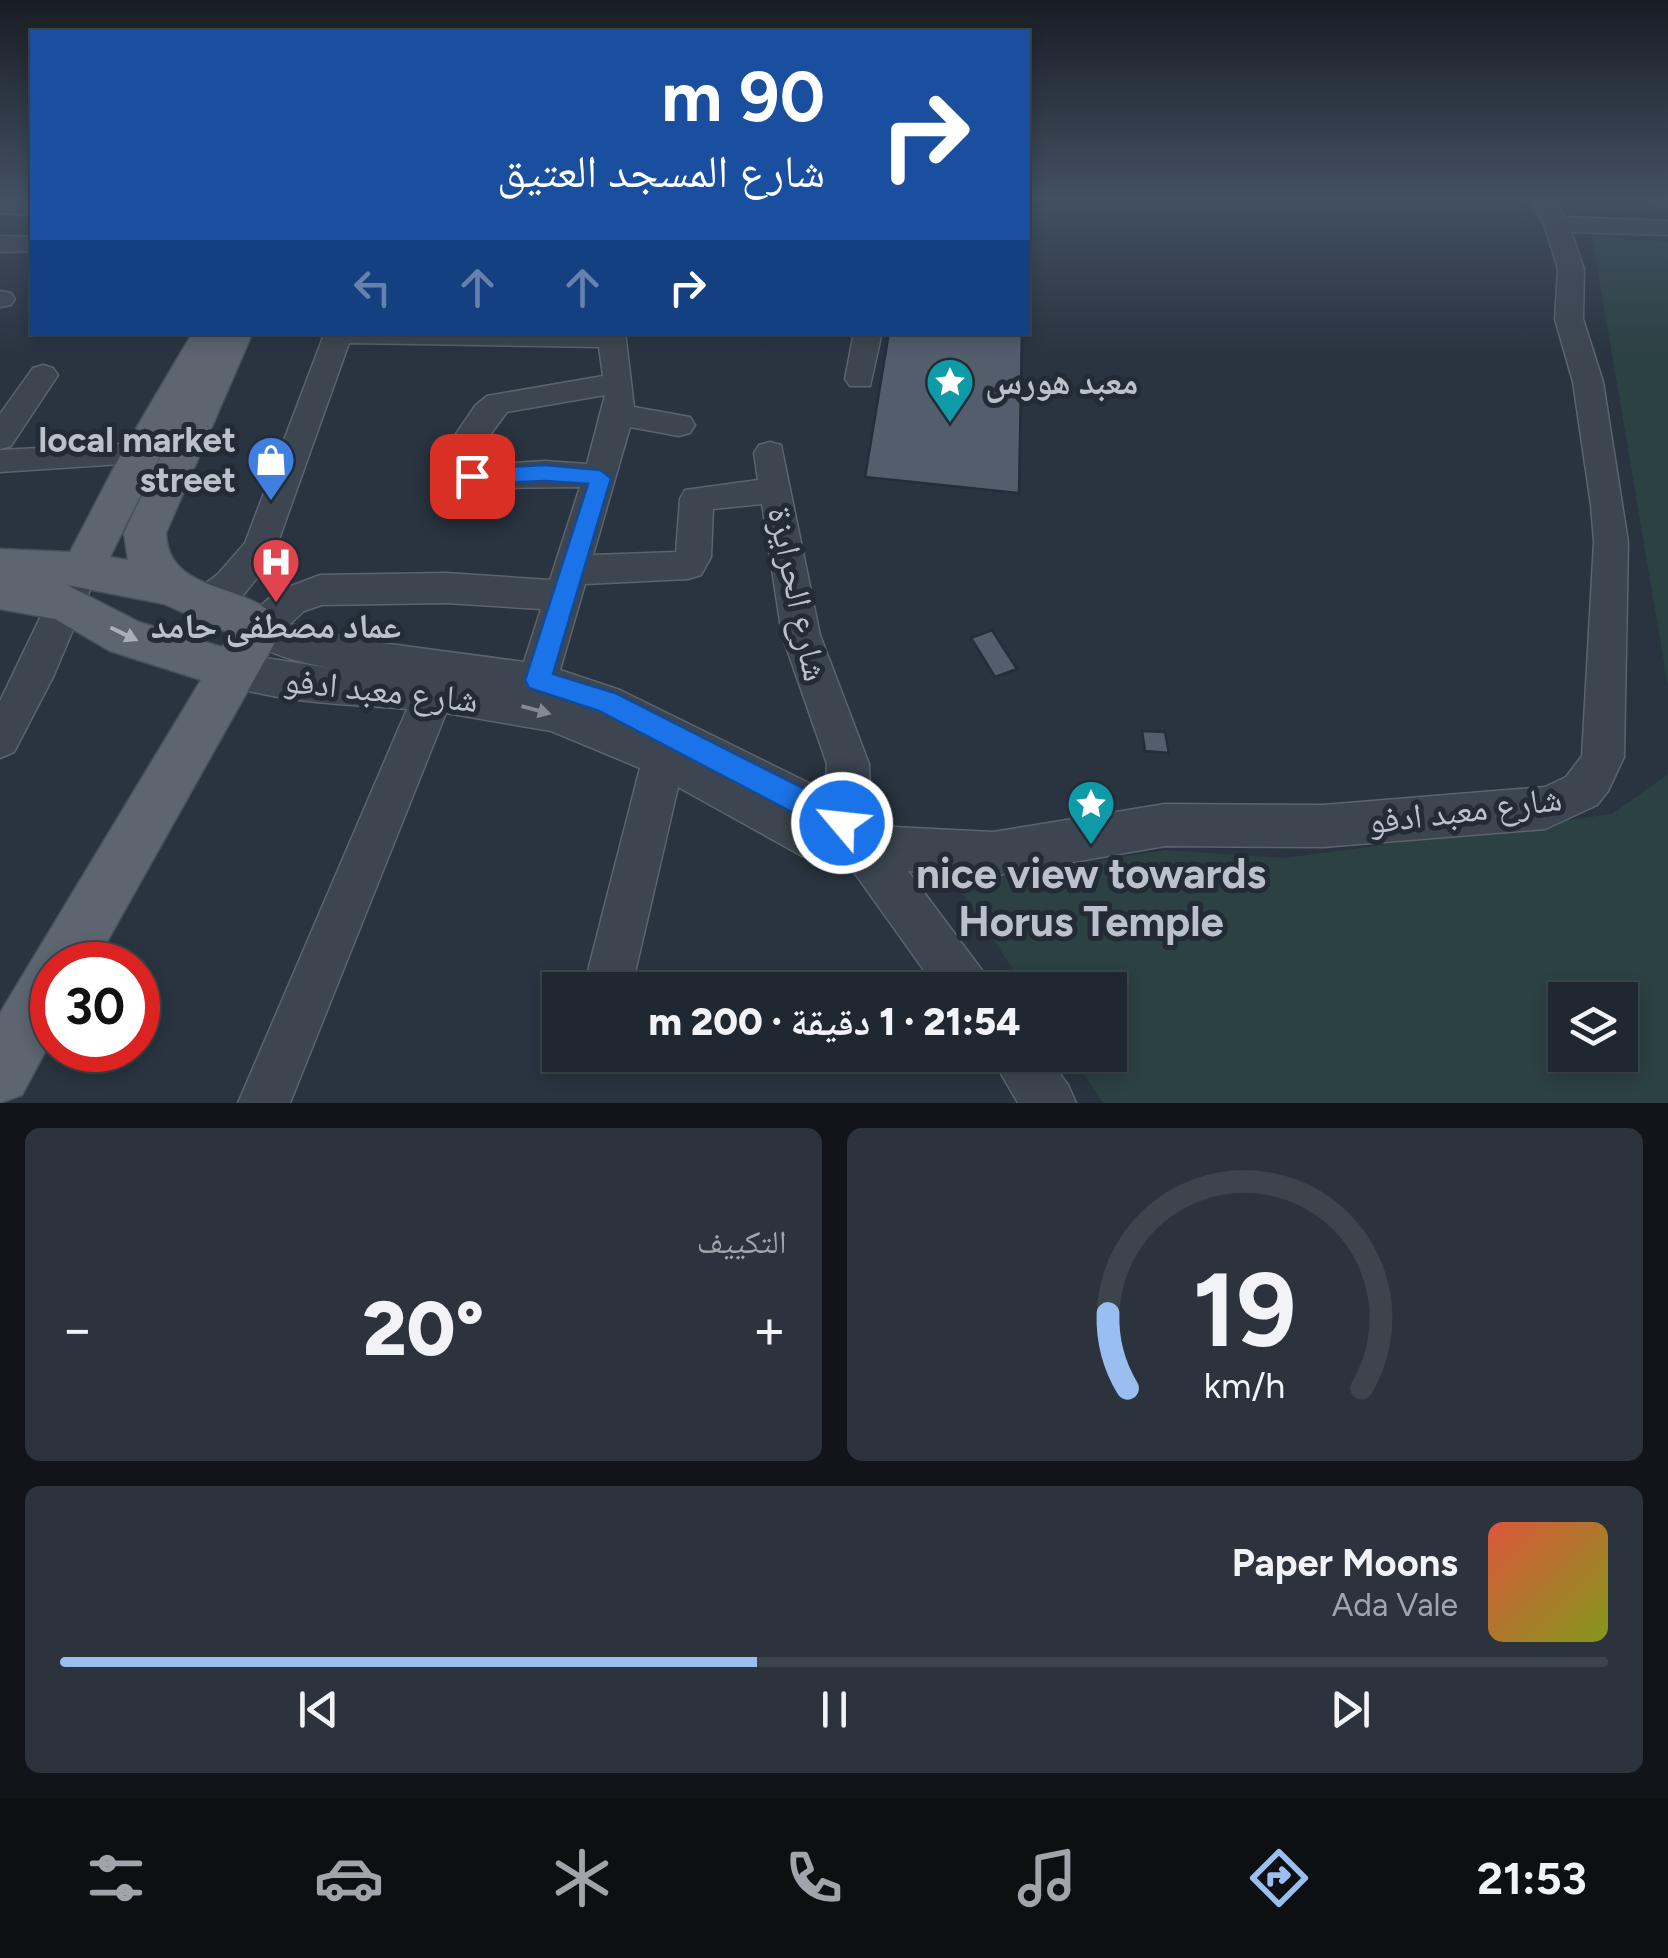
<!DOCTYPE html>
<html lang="ar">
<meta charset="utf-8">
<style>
:root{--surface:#1f2730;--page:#2c333c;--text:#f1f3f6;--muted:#a1a5ab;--line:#3c444c;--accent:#9abeef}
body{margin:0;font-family:Figtree,"Noto Naskh Arabic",sans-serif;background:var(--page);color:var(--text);direction:rtl;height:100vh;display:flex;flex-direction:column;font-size:38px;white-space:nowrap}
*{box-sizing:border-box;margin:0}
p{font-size:32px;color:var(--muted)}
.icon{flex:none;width:55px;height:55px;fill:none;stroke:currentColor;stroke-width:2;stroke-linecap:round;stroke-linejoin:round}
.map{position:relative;height:1103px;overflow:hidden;direction:ltr}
.drawer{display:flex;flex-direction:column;gap:25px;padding:25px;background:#11151a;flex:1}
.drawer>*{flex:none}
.hud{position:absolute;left:30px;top:30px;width:1000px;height:305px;border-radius:0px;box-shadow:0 5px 15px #0003,0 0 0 2px var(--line);direction:rtl;background:#1a4fa0;color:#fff;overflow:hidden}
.buttons{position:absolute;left:1548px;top:982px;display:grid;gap:20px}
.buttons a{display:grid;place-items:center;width:90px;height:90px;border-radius:0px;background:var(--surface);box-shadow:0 5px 15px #0003,0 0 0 2px var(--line);font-size:50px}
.speed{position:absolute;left:30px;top:942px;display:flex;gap:20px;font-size:50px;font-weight:700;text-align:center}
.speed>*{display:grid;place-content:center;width:130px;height:130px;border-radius:50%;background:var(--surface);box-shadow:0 5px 15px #0003,0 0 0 2px var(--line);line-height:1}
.speed .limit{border:15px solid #d22;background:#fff;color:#111}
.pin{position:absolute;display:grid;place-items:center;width:85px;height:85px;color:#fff;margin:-42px;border-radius:20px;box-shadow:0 5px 15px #0006}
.me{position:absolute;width:110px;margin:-55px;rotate:298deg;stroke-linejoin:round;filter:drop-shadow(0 0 8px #0008)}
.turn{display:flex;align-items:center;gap:35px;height:210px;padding:0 40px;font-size:45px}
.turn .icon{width:130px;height:130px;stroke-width:2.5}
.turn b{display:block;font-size:70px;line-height:85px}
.lanes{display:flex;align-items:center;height:95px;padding:0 40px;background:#0003;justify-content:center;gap:50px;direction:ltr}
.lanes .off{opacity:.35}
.big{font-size:75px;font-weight:800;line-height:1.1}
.drawer .widget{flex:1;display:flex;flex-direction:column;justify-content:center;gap:15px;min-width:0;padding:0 35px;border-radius:15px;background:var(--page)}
.drawer .dial{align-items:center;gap:0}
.dial svg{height:260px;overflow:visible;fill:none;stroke:var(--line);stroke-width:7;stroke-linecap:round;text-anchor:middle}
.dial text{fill:var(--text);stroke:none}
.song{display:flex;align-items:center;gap:30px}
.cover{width:120px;height:120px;border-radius:15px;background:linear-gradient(135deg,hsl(10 70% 55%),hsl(70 70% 35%))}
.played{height:10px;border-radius:5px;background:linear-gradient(90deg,var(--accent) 45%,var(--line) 45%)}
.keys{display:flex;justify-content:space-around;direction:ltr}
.heat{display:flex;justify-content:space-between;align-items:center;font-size:55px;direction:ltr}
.drawer .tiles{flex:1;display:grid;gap:25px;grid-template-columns:1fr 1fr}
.widget:last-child{grid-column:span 2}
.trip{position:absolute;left:542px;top:972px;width:585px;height:100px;border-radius:0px;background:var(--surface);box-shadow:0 5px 15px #0003,0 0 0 2px var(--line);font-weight:800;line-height:100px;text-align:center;direction:rtl}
.menu{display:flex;height:160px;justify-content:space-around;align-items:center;background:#0c1013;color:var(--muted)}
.menu .icon{width:70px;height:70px}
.menu .active{color:var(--accent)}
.menu b{font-size:45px;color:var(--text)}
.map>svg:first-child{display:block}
.green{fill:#2c4142;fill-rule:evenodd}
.building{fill:#535d6b;stroke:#242d38;stroke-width:2.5}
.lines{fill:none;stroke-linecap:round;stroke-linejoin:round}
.minor-casing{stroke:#5b646d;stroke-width:3}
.major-casing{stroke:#474f59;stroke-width:3}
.minor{fill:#3d4650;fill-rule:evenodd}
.major{fill:#5c6570;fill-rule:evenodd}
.oneway{fill:#a7afb8}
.oneway2{fill:#828a93}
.route{fill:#1a73e8;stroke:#114b97;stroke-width:2.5}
.labels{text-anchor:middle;stroke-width:10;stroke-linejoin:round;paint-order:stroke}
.poi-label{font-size:35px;font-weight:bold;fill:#bac1ca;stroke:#222b36;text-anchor:start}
.street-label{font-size:35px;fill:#bac1ca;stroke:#222b36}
.near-poi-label{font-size:42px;font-weight:bold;fill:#bac1ca;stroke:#222b36}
</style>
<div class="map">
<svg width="1668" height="1103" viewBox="0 0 1668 1103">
<rect width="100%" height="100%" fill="#293440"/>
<path class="green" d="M1592,236l76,6v444z
M1668,774v329h-565l-32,-48h39v-65h-83l-70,-105 208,-35 120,8 327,-44zM1565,1000h55v55h-55z"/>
<path class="building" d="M889,332h133l-3,161 -154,-16z
M992,630l25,39 -22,8 -24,-39z
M1142,731l23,1 4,21 -24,-2z"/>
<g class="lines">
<g class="minor-casing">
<path id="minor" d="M0,200l32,1v14l-32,-2z
M1531,200h24l9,17 104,4v14l-97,-3 13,37 -1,50 20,63 25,160 -4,215 -16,34 -11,14 -52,24 -222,18 -158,-1 -172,30 -85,-5 76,102 7,17h-53l-87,-122 -49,-12 -124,-69 -47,203h-48l57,-222 -89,-37 -105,-18 -156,390h-52l169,-394c-62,-5 -129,-6 -189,-27l-5,-12 5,-12 14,-5 111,17c-29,-5 -88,-14 -102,-42l6,-11 31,-26 42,-16 126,-2 104,7 30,-93 -108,1 -12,-4 -4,-8 3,-6 -16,-2 -5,-8 37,-54 12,-10 116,-20 -4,-29 -250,-4 -77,216 -28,35 -21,16 -13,5 -13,-5 -5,-10 5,-10 21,-16 27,-31 80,-211h300l9,75 56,10 5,8 -5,8 -11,3 -49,-9 -37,128 83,-3 4,-53 5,-9 73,-10 -4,-27 5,-8 11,-3 11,3 39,190 49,129 1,28 -9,19 13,15 119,6 172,-28 158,1 222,-18 21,-10 16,-21 12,-214 -3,-37 -18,-123 -18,-63 3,-50 -14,-45zM605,395l-18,69 -42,-3 -78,5 40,-54zM762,504l20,131 45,129 -2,27 -205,-101 -60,-20 25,-86 103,-5 13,-4 10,-18 2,-48zM446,603l95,6 -17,53 -172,-23 -62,-15 14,-13 18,-6z
M1650,200h18v7l-14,-2z
M0,236l32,1v14l-32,1z
M0,291l11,2 4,6 -4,6 -11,2z
M854,332h28l-12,54h-20l-5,-7z
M43,365l10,3 5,7 -47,71 -11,3v-35l33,-46z
M140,443l11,3 5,8 -5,8 -151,10v-22z
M77,564l13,4 5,10 -42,99 -39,75 -14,6v-57l64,-133z
M990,1055h56l22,30 8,18h-58z"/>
</g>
<g class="major-casing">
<path id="major" d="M209,332l8,4 2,-4h34l-87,201c2,66 92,46 117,95l-189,337h-42v74l-30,56 -22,8v-90l201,-333 -91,-29 -55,-32 -55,-10v-60l70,3 51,-98 66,-112 5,-8zM173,430l-49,103 4,27 -18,-3zM67,585l97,19 67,30 -9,13 -83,-25z"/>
</g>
<use href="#minor" class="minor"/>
<use href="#major" class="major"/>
</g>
<defs><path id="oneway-solid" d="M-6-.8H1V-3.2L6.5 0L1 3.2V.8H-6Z" transform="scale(2.5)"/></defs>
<use class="oneway" href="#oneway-solid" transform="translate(124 634) rotate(26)"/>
<use class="oneway2" href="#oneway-solid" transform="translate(536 710) rotate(15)"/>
<linearGradient id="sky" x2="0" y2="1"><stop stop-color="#171d23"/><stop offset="0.56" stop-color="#435064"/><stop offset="1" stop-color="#435064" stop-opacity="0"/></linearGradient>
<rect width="1668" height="354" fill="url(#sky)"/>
<path class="route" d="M545,465l55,5 11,8 -58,196 62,19 237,120 4,10 -4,10 -10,4 -10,-4 -233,-122 -70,-23 -4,-8 63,-196 -43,-3 -73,3 -11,-8 11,-7z"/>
<defs>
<g id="sight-pin" transform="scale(2.5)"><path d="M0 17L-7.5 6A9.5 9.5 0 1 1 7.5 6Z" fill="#0f9aa8" stroke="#222b36"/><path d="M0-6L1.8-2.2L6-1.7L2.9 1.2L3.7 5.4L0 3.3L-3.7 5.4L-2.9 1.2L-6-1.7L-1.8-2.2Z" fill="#fff"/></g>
<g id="shop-pin" transform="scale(2.5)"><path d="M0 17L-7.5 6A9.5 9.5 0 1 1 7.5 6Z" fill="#3f7fe0" stroke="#222b36"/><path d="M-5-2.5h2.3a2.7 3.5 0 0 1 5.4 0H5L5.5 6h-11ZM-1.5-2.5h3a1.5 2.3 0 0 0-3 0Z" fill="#fff"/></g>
<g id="hospital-pin" transform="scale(2.5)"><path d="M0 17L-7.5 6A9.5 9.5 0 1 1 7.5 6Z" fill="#e0444e" stroke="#222b36"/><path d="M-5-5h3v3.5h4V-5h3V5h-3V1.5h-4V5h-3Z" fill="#fff"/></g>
</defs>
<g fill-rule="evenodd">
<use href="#sight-pin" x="950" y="382"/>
<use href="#shop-pin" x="271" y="460"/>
<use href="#hospital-pin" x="276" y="562"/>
<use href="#sight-pin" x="1091" y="804"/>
</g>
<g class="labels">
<g class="poi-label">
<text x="985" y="394">معبد هورس</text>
<text x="236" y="452" text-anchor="end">local market<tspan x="236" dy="40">street</tspan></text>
<text x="276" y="638" text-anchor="middle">عماد مصطفى حامد</text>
</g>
<g class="street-label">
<text transform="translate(798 594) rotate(78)" y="12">شارع الحرايزة</text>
<text transform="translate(381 690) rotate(6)" y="12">شارع معبد ادفو</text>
<text transform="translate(1465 810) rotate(-7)" y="12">شارع معبد ادفو</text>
</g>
<g class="near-poi-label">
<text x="1091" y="888">nice view towards<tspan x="1091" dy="48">Horus Temple</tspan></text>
</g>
</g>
</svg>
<div class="buttons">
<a><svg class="icon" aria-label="layers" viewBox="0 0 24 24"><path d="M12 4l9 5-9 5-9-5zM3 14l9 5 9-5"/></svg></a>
</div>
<div class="speed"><div class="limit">30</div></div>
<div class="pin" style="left:472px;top:476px;background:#d93025"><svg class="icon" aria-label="arrive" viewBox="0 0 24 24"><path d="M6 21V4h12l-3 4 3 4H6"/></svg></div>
<svg class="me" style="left:842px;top:823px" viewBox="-20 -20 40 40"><circle r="17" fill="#1a73e8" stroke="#fff" stroke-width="3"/><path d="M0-11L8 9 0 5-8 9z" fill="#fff"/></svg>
<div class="trip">21:54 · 1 دقيقة · 200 m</div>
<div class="hud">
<div class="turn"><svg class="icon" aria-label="right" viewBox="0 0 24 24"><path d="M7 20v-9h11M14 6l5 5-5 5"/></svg><div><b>90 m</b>شارع المسجد العتيق</div></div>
<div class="lanes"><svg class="icon off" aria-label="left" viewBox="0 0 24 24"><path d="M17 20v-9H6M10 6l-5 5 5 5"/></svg><svg class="icon off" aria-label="ahead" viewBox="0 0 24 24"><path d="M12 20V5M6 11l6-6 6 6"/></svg><svg class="icon off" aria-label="ahead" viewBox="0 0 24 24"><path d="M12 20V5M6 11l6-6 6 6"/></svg><svg class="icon" aria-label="right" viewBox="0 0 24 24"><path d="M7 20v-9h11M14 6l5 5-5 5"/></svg></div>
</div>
</div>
<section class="drawer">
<div class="tiles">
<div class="widget dial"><svg viewBox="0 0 100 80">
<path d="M14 69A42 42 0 1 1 86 69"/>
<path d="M14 69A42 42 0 0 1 8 46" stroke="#9abeef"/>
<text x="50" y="56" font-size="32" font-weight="700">19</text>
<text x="50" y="72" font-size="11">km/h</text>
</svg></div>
<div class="widget"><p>التكييف</p>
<div class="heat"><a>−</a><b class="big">20°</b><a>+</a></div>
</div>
<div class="widget">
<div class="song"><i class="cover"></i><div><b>Paper Moons</b><p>Ada Vale</p></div></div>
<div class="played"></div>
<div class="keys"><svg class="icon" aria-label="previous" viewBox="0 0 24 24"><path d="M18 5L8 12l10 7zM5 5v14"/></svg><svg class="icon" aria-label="pause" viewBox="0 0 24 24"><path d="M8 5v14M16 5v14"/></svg><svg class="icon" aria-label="next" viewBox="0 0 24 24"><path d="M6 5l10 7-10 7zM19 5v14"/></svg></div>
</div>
</div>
</section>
<nav class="menu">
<b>21:53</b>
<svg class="icon active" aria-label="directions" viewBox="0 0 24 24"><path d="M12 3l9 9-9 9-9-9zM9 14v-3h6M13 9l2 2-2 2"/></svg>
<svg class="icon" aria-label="music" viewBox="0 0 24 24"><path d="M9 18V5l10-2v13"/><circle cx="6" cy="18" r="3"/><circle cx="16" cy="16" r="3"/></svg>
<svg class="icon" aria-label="phone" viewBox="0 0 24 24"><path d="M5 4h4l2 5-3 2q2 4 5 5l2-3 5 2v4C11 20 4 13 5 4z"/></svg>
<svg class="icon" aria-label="climate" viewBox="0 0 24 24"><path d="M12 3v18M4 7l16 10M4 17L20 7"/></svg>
<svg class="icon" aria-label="car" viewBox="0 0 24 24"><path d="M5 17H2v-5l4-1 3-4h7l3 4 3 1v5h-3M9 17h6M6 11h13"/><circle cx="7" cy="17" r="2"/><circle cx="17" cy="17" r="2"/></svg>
<svg class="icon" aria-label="filters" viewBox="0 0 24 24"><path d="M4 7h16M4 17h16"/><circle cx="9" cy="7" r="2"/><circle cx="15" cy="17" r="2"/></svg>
</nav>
